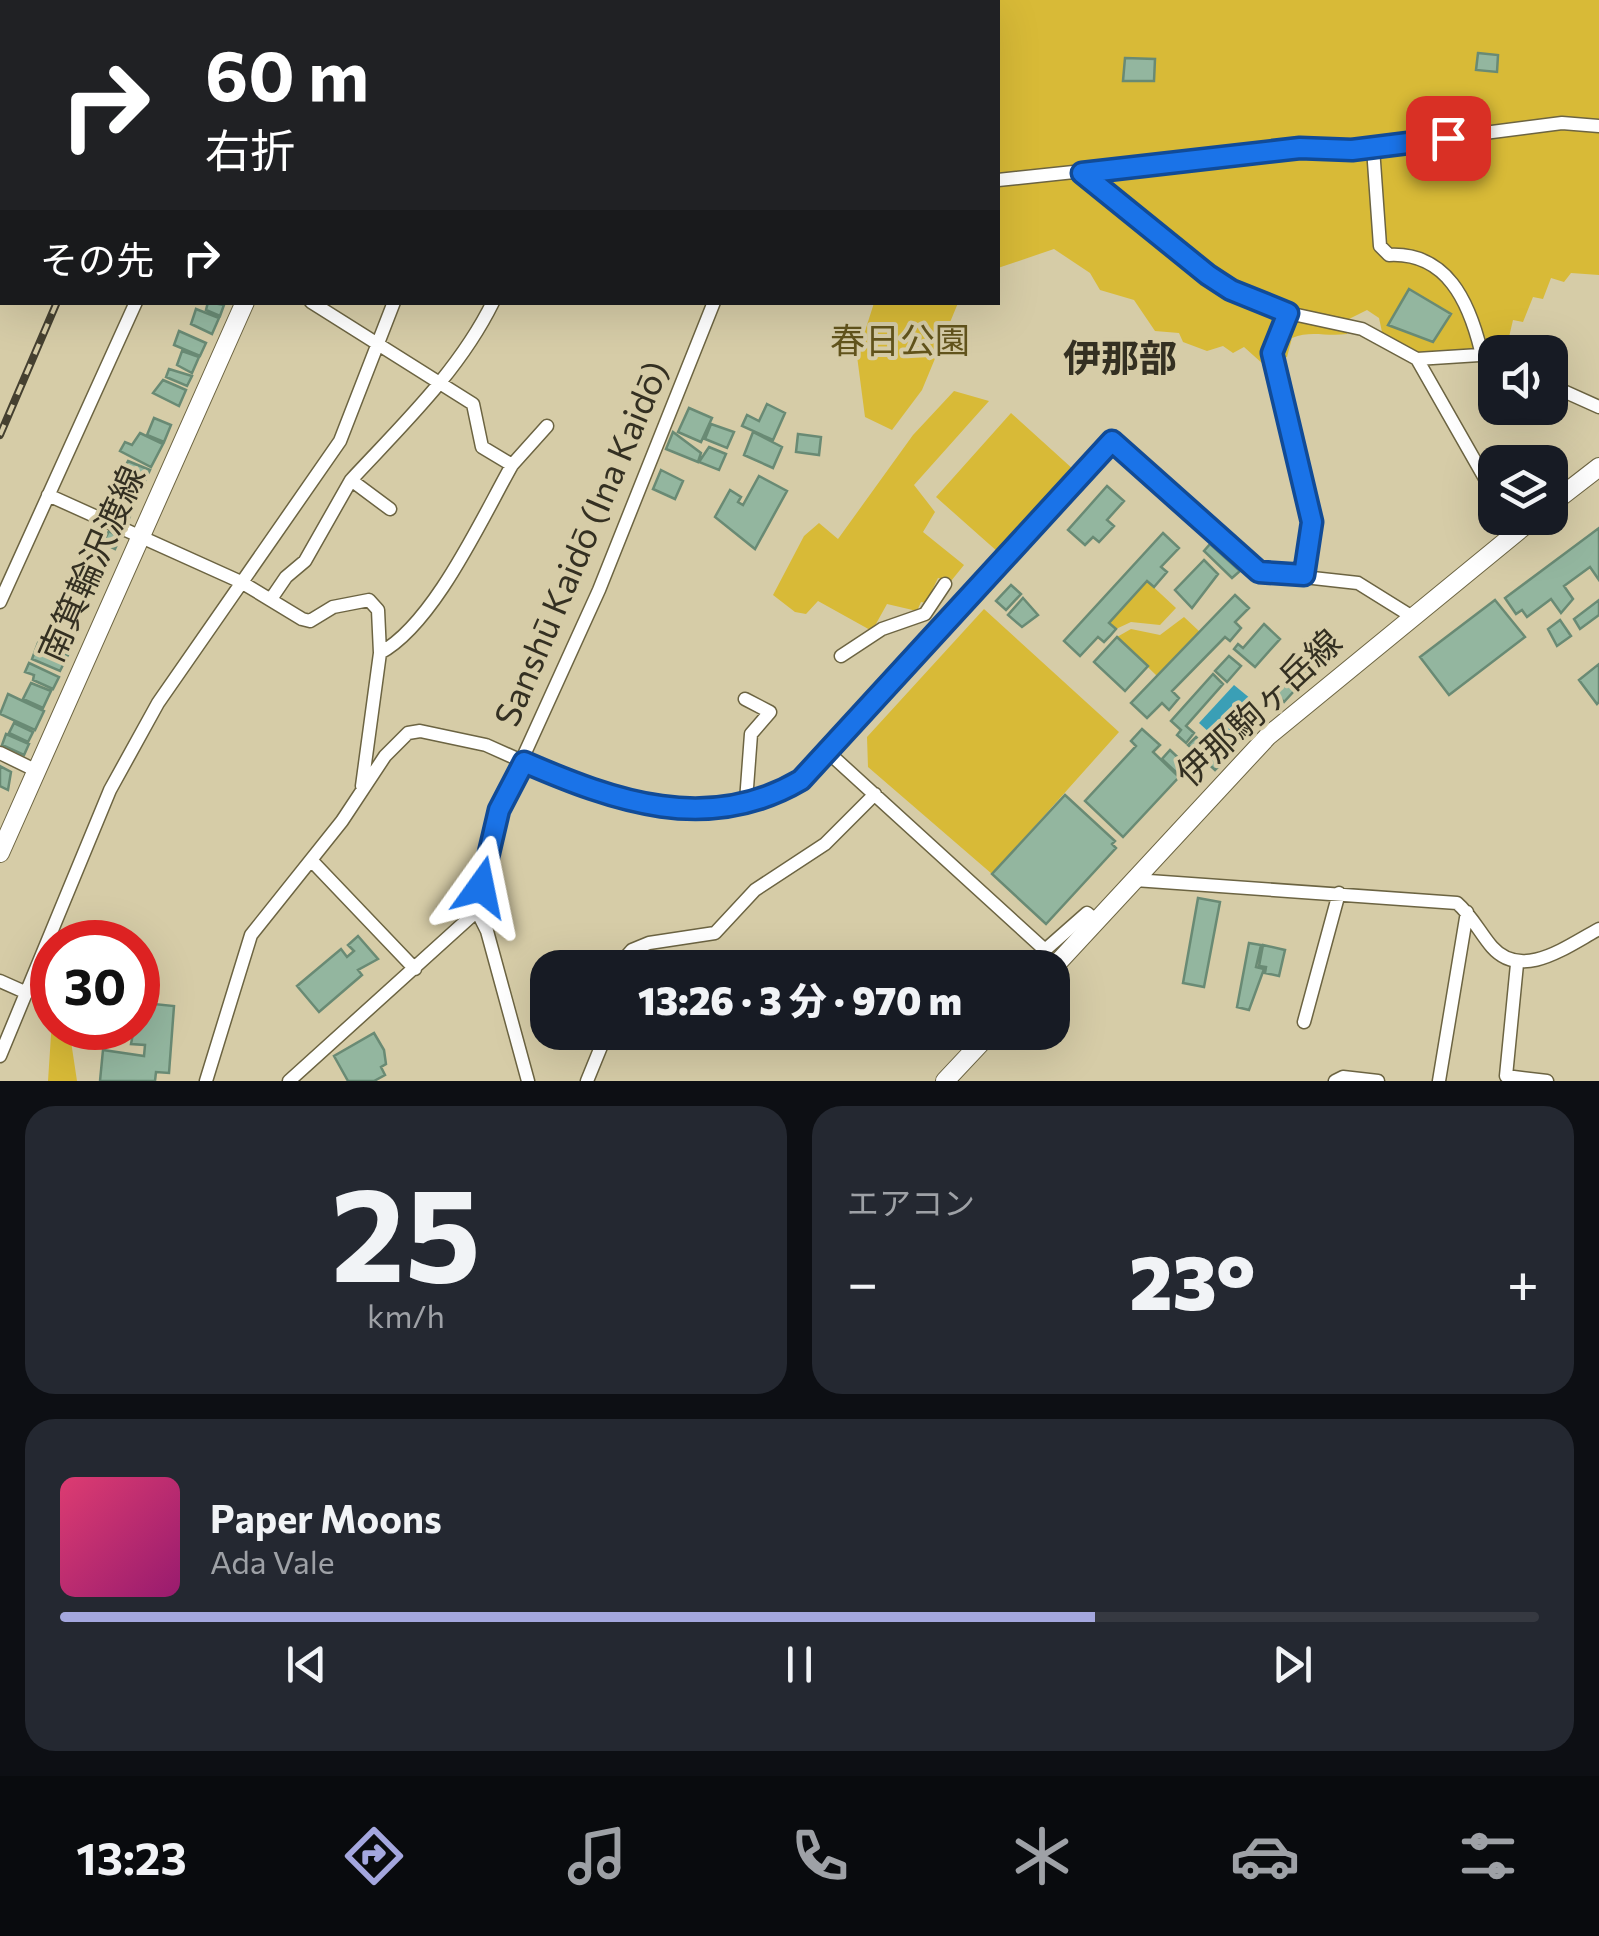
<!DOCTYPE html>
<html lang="ja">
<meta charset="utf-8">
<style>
:root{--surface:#171b24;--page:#242831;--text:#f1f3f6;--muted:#9ea1a6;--line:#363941;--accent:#a4a7de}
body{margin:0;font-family:Commissioner,"Noto Sans JP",sans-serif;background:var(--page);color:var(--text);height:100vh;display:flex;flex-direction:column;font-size:38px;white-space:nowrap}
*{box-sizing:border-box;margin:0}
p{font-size:32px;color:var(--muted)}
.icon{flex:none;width:55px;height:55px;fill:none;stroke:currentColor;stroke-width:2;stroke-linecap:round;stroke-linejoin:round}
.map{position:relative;height:1081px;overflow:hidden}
.sheet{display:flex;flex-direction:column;gap:25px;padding:25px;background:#0d0f14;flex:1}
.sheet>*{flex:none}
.hud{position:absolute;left:0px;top:0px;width:1000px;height:305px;box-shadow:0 10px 40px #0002;background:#202124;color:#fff;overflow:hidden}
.tools{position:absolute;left:1478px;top:335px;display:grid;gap:20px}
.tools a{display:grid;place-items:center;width:90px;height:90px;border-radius:20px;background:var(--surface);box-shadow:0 10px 40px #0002;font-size:50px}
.speed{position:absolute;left:30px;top:920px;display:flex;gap:20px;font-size:50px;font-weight:700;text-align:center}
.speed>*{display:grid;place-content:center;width:130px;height:130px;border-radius:50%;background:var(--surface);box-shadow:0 10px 40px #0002;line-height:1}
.speed .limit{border:15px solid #d22;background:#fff;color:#111}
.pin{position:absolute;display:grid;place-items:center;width:85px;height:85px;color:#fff;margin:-42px;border-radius:20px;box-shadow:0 5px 15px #0006}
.me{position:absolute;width:110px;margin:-55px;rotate:12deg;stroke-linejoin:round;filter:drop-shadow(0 0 8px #0008)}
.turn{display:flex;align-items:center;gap:35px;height:210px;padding:0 40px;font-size:45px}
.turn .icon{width:130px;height:130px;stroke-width:2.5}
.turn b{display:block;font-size:70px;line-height:85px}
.then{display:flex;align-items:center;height:95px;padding:0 40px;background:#0003;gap:20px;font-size:38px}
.big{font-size:75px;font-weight:800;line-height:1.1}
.sheet .widget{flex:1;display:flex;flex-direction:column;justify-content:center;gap:15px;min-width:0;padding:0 35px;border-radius:30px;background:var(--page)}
.sheet .dial{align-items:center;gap:0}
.dial b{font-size:130px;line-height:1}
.song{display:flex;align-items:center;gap:30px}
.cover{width:120px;height:120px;border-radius:15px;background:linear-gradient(135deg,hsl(340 70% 55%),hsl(320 70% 35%))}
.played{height:10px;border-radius:5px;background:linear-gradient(90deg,var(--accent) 70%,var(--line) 70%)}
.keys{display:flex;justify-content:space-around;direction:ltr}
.heat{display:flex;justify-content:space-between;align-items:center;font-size:55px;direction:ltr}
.sheet .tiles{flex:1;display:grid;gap:25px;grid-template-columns:1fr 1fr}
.widget:last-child{grid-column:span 2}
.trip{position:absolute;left:530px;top:950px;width:540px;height:100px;border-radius:30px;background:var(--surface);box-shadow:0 10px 40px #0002;font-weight:800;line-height:100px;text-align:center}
.tab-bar{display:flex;height:160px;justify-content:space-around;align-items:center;background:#090b0e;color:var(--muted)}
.tab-bar .icon{width:70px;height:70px}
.tab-bar .selected{color:var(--accent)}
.tab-bar b{font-size:45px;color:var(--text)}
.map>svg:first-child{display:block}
.green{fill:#d8ba37}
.water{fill:#3a9fb6}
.building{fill:#93b69f;stroke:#698a74;stroke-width:2.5}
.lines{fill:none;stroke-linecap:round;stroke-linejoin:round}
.minor-casing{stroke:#6c6442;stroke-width:15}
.secondary-casing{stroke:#6c6442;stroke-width:20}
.minor{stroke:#fff;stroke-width:12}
.secondary{stroke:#fff;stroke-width:18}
.rail-casing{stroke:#454030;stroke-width:8}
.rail{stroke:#d6cca7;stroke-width:4;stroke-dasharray:11;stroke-linecap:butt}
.route-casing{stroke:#114b97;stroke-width:25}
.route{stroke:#1a73e8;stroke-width:18}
.labels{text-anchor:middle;stroke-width:8;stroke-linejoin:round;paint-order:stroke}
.park-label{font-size:35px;fill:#62541c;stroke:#d6cca7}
.street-label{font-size:35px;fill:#343022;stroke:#d6cca7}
.neighbourhood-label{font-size:38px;font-weight:bold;fill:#343022;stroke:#d6cca7}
</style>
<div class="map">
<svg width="1599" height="1081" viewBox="0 0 1599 1081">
<rect width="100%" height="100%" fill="#d6cca7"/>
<path class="green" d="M920,0h679v275l-28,-2 -7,9 -13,-4 -8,21 -10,-2 -10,25 -10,-2 -7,30 -11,2v9l-69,3 -41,-18 -6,-28 -12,-8 -22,11 2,13c-21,3 -36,-4 -55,4l-5,19 -24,7 -19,-17 -11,6 -10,-7 -16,5 -24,-9 -4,-9 -24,-2 -21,-31 -34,-10 -10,-17 -36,-24 -56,19v-266z
M874,303h84l-36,87 -30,40 -27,-13 -8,-61z
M954,391l35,10 -75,84 21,27 -12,20 41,33 -13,16 -13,-3 -12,25 -5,-1 -4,9 -30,-7 -15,27 -54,-30 -12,13 -11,-2 -22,-17 31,-59 15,-13 19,16 75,-104z
M1011,413l63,57 -76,82 -62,-55z
M1147,581l29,27 -16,17 -29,-3 -15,7 -7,-6z
M984,609l135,123 -127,142 -124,-107 -1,-30z
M1184,617l16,15 -43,44 -40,-39 14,-8 29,6z
M52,1020v8h17l8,53h-29z"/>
<path class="water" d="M1234,685l23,19 -35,40 -23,-21z"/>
<path class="building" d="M1478,53l20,2 -1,17 -21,-2z
M1125,58l30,1 -1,22h-31z
M1409,289l42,25 -18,28 -45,-17z
M208,302l16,3 -4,11 -14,-6z
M196,309l23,9 -7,16 -21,-10z
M179,331l27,12 -6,13 -26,-11z
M182,351l17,6 -7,16 -15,-8z
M169,369l23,7 -5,10 -21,-9z
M163,380l23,10 -7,16 -26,-13z
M767,404l18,9 -12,27 -31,-14 5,-11 12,6z
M689,408l23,10 -11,24 -23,-10z
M154,418l17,7 -7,17 -17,-7z
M711,424l23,8 -7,16 -22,-9z
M673,432l28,21 -3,9 -32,-13z
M753,432l29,15 -9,21 -29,-13z
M140,433l23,11 -12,23 -31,-16 5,-9 7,3z
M798,434l23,3 -2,18 -23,-3z
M709,447l17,7 -7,16 -20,-8z
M128,461l22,9 -10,22 -23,-9z
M661,470l22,11 -8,18 -22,-10z
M759,476l28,15 -32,58 -40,-32 15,-27 11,7 -3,5 5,3z
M1107,486l17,15 -17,19 7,6 -15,16 -6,-5 -8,8 -17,-15z
M110,504l21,9 -4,11 -21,-8z
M1599,528v52l-9,-13 -26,19 9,13 -12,14 -10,-14 -24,18 -5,-7 -6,4 -11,-16z
M109,531l11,7 -5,11 -12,-6z
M1163,533l16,15 -18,19 6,5 -13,15 -7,-6 -38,42 7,6 -6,7 -6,6 -6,-5 -18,19 -16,-15z
M1210,544l30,27 -8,7 -28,-27z
M1204,560l14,14 -26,34 -17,-18z
M1011,585l10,9 -15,16 -10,-9z
M1235,595l14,13 -14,14 6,6 -11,13 -5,-4 -53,54 7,7 -10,12 -7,-7 -15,15 -16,-15z
M1023,598l15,17 -16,12 -14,-12z
M1495,600l30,37 -76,58 -29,-38z
M1599,600v15l-19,14 -6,-10z
M1560,620l11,16 -14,10 -9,-17z
M1264,624l16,15 -25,28 -21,-18 4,-5 5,4z
M46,632l27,11 -4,10 -27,-11z
M1117,637l31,29 -23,25 -31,-29z
M38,643l30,12 -8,16 -28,-12z
M1229,656l12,10 -14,16 -12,-11z
M1305,661l9,8 -30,33 -8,-8z
M29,663l30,14 -6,12 -20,-9 1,-5 -9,-3z
M1599,664v38l-2,2 -18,-24z
M1213,674l10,10 -37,42 8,7 -8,10 -9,-8 4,-5 -10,-9z
M31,683l20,8 -8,17 -20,-9z
M8,694l36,17 -9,19 -35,-16z
M14,723l19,9 -5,10 -19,-9z
M1142,729l18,16 -7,7 26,25 -56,60 -38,-36 51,-55 -5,-5z
M6,734l23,10 -5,11 -22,-10z
M1196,737l27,25 -8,8 -27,-25z
M1170,750l17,16 -8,9 -17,-16z
M0,766l11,6 -3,18 -8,-4z
M1065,795l50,46 -3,3 4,4 -70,76 -54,-50z
M1198,898l22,4 -16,85 -21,-4z
M358,936l20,23 -20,11 4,5 -43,37 -22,-26 44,-37 6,8 7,-6 -6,-6z
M1249,943l12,2 -5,22 8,2 -15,41 -12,-3z
M1263,945l22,5 -6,26 -14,-3 1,-6 -7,-1z
M144,1003l30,3 -5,67 -13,-1 -1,9h-55l3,-31 41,6 1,-11 -14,-1 7,-36h5z
M374,1033l10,17 2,14 -5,3 4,8 -11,6h-26l-14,-25z"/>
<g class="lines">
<g class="minor-casing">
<path id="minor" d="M10,0v2
M83,2l1,-2
M272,2l1,-2
M508,2l1,-2
M678,2l1,-2
M752,2l1,-2
M0,121l2,-18
M1373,148l7,98 9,9c58,-3 80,47 92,96
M1081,173l150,117 57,23 74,16 55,30 78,137
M998,180l302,-32 52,2 210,-27 37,3
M0,195h2
M311,302l162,102 9,43 30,18c-30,53 -78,159 -132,188l-18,133
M1288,313l-16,40 40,169 -9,53
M1417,359l78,-5
M1550,385l49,22
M512,465l35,-39
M48,495l193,87 61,37 8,2 23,-14 36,-7 9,10 2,43
M390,509l-39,-29c52,-56 108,-109 142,-178
M271,599l15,-22 19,-16 46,-81
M0,602l136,-300
M841,656l41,-27 43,-15 20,-30
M745,699l25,13 -19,22 -5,67
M0,753l35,17
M830,754l215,196 42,-37 11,9
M311,860l104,109
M1135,880l322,23c15,13 23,30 35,44 30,34 75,-1 107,-18
M477,911l10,20 41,150
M1517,964l-11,112 41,5
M616,968l16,-18 17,-7 66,-10 40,-43 70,-46 50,-50
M0,981l27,12
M1304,1022l35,-129
M0,1056l110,-266 48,-87 182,-262 54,-139
M206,1081l45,-146 91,-114 43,-65 23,-23 12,-2 66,14 112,50 66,14 82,-8 36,-10 48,-37 282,-313 147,131 99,11 53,33
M289,1081l188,-170 22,-101 100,-220 115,-288
M587,1081l20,-49
M1335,1081l8,-4 35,4
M1439,1081l28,-169"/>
</g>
<g class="secondary-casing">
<path id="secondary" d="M378,2l1,-2
M1550,505l49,-38
M0,853l245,-551
M1052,969l216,-233 266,-218
M945,1081l46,-49"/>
</g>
<use href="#minor" class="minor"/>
<use href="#secondary" class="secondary"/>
<g class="rail-casing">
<path id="rail" d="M186,2l2,-2
M0,435l57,-133"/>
</g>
<use href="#rail" class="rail"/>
</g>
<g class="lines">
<g class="route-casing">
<path id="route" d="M481,887l18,-77 25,-48c90,39 184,73 277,18l311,-339 147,131 45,3 8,-53 -40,-169 16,-40 -57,-23 -23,-15 -126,-102 218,-25 52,2 96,-12"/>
</g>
<use href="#route" class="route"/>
</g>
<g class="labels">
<g class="park-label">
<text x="900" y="353">春日公園</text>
</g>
<g class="street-label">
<text transform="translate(582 544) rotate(-67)" y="12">Sanshū Kaidō (Ina Kaidō)</text>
<text transform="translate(92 564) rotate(-66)" y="12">南箕輪沢渡線</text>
<text transform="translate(1259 708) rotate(-43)" y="12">伊那駒ヶ岳線</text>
</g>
<g class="neighbourhood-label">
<text x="1120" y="372">伊那部</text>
</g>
</g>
</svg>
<div class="tools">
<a><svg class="icon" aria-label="sound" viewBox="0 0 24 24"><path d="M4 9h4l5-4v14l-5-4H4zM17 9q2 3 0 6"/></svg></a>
<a><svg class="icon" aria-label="layers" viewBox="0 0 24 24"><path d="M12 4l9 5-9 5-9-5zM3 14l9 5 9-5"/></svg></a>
</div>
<div class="speed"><div class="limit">30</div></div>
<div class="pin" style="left:1448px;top:138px;background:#d93025"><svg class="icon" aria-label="arrive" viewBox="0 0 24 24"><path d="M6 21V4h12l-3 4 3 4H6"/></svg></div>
<svg class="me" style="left:481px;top:887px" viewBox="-20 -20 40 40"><path d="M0-17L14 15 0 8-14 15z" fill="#1a73e8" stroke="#fff" stroke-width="4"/></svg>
<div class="trip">13:26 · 3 分 · 970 m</div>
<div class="hud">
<div class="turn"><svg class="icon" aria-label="right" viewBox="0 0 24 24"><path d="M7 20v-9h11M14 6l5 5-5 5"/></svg><div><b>60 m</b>右折</div></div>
<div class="then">その先<svg class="icon" aria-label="right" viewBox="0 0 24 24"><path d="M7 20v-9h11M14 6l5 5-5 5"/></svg></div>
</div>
</div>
<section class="sheet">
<div class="tiles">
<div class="widget dial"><b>25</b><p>km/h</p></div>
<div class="widget"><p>エアコン</p>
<div class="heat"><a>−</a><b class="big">23°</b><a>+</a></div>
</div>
<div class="widget">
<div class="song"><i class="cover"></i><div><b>Paper Moons</b><p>Ada Vale</p></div></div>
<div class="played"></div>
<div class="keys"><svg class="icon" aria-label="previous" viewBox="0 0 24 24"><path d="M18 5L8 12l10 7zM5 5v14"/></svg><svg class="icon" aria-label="pause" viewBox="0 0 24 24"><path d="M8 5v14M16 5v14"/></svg><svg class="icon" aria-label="next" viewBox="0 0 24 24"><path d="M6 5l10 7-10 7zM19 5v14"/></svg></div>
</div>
</div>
</section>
<nav class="tab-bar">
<b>13:23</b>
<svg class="icon selected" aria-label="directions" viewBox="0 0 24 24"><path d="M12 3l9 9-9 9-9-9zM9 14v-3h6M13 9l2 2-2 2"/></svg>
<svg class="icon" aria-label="music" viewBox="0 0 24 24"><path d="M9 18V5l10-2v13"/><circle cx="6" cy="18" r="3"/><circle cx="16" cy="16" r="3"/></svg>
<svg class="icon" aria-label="phone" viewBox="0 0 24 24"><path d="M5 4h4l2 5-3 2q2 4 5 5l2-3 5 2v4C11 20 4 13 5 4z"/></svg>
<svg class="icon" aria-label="climate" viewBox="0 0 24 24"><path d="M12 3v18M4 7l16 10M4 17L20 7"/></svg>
<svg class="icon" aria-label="car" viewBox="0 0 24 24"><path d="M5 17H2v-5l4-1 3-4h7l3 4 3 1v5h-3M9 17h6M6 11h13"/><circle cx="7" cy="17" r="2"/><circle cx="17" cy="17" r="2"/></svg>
<svg class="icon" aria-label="filters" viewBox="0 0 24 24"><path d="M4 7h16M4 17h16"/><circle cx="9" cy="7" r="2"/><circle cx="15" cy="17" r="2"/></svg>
</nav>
